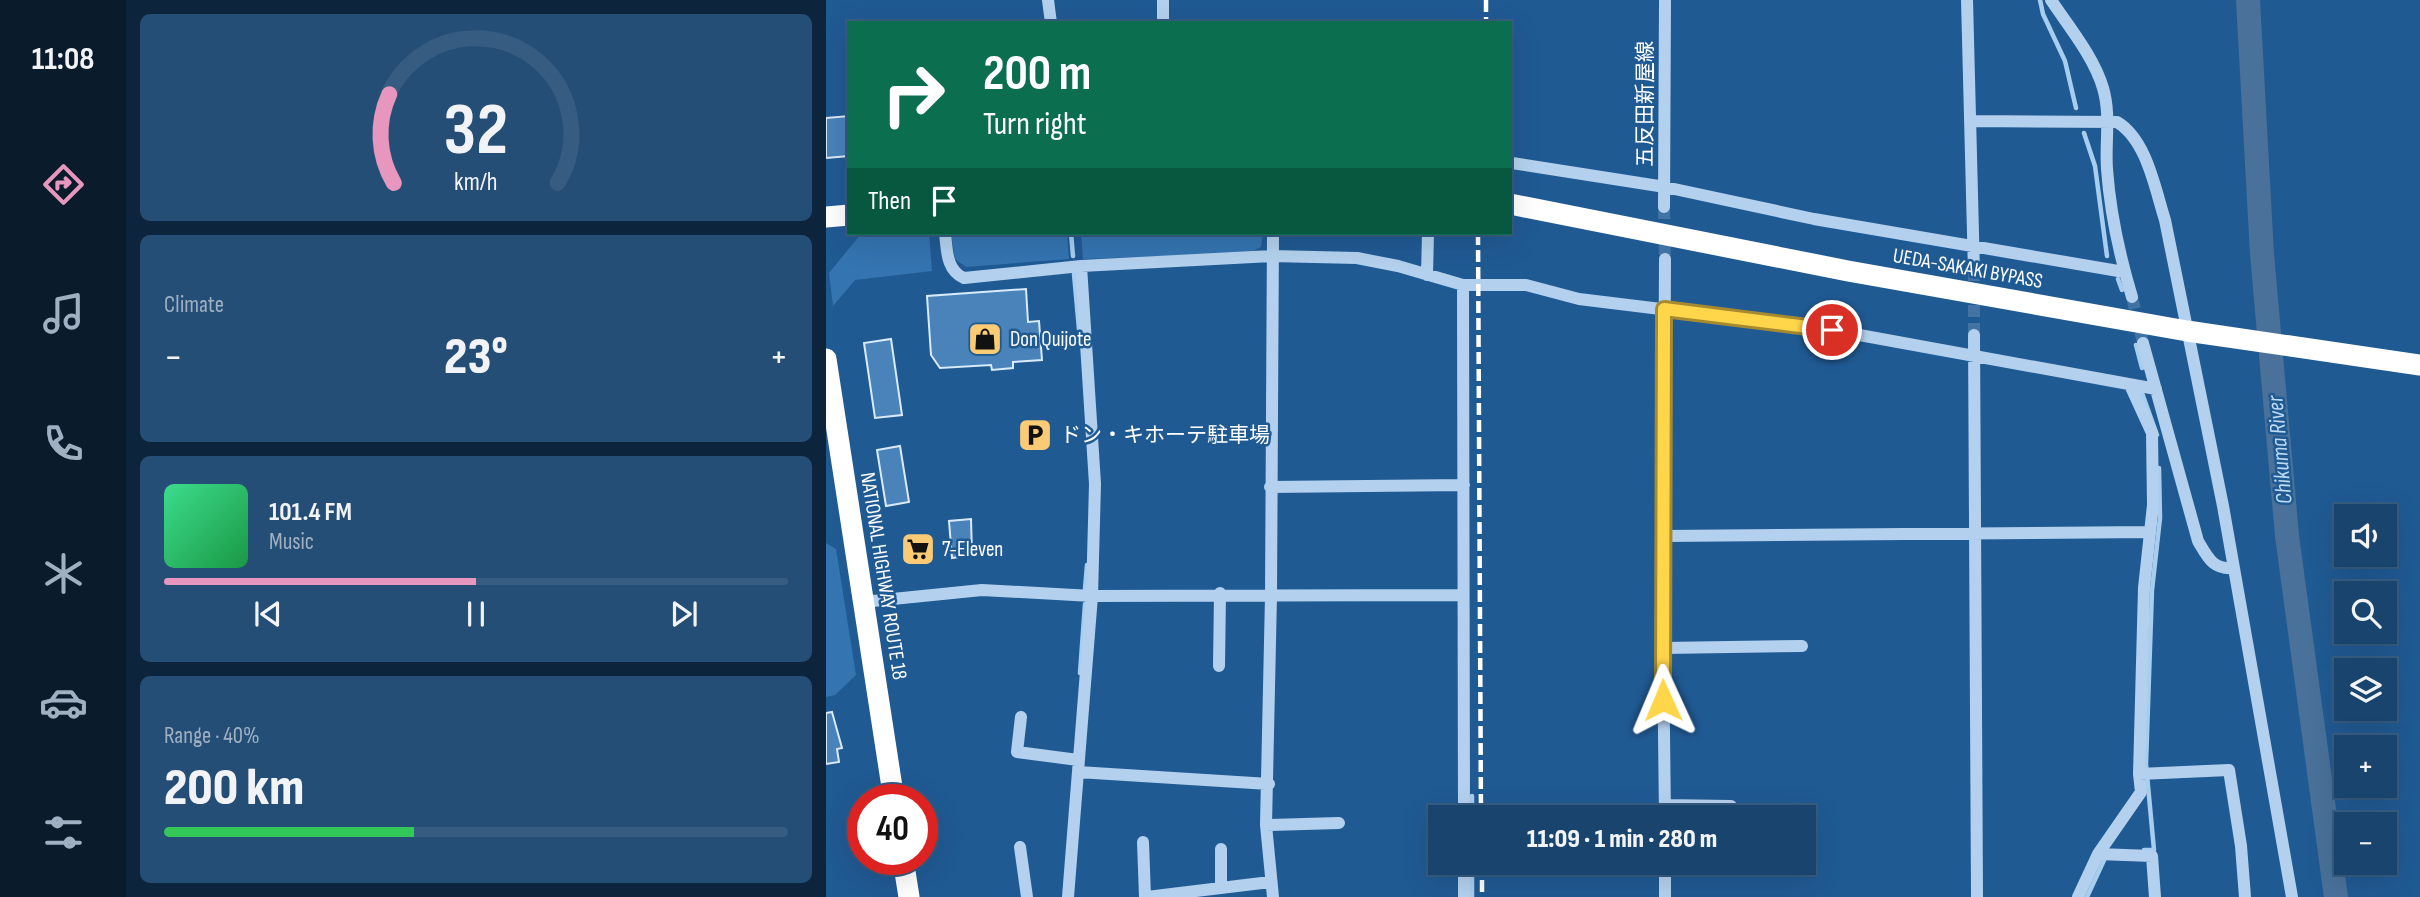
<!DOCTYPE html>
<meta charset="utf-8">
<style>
:root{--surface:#18446e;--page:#254e76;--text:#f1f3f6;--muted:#9fb0c2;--line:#365c81;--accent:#e797bd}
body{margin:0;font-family:"Sofia Sans Condensed","Noto Sans JP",sans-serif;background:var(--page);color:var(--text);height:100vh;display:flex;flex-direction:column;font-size:26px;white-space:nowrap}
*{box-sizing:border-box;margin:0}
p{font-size:23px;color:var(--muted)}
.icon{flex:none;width:38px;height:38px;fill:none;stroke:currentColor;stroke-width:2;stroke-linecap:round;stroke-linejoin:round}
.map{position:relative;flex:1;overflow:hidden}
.drawer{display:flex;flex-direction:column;gap:14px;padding:14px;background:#0d253c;width:700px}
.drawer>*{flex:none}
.guide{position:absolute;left:21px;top:21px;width:665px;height:214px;border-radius:0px;box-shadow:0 7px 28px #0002,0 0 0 2px var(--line);background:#0b6e4f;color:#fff;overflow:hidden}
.tools{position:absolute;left:1508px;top:504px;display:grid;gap:14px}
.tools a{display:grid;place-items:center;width:63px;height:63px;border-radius:0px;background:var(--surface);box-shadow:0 7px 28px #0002,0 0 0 2px var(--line);font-size:35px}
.speed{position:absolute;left:21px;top:784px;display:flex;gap:14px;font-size:35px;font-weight:700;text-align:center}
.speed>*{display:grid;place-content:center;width:91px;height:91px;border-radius:50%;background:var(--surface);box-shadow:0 7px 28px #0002,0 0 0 2px var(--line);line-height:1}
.speed .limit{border:10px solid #d22;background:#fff;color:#111}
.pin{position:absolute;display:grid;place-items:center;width:60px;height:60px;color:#fff;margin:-30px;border:4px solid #fff;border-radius:50%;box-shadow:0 2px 7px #0007}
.me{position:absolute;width:77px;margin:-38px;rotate:359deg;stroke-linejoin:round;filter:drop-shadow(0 0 5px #0008)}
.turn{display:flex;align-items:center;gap:24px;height:147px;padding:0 21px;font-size:32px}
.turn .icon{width:91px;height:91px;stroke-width:2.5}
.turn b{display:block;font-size:49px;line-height:60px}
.then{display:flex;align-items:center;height:66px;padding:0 21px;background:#0003;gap:14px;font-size:26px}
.big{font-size:52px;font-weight:800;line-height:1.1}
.drawer .widget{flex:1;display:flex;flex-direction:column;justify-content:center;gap:10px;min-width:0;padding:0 24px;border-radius:10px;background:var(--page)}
.drawer .dial{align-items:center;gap:0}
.dial svg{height:182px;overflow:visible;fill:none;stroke:var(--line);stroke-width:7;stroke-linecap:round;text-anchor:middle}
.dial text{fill:var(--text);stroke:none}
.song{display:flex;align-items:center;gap:21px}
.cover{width:84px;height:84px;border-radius:10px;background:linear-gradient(135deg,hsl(150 70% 55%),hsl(140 70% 35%))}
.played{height:7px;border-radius:4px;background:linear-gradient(90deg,var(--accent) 50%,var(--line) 50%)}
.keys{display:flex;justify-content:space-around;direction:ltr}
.heat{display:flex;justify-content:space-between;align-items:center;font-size:38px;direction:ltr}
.charge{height:10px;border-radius:5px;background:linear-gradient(90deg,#34c759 40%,var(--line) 0)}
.trip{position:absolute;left:602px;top:805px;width:388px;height:70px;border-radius:0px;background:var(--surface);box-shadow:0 7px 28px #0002,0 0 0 2px var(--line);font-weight:800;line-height:70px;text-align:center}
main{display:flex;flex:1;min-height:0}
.dock{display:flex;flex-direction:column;width:126px;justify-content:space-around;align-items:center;background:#0a1b2c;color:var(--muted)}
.dock .icon{width:49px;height:49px}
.dock .active{color:var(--accent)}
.dock b{font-size:32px;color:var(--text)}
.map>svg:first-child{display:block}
.green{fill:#3474b0}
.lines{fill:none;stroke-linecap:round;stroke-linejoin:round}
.stream{stroke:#a7cdef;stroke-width:4.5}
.river{stroke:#497199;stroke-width:24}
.building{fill:#4983b9;stroke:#d9eafa;stroke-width:2}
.minor-tunnel{stroke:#4173a3;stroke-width:12;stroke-dasharray:12 6;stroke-linecap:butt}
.minor{stroke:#b3d1ee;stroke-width:12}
.highway{stroke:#fff;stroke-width:21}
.rail{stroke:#fff;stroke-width:4.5;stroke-dasharray:12 5;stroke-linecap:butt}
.route-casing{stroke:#a68a30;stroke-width:18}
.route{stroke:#ffd54a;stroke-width:12}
.labels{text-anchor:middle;stroke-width:5;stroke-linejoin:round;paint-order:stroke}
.street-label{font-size:21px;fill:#fff;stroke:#205a93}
.poi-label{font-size:21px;fill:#fff;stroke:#205a93;text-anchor:start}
.water-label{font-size:23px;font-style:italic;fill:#bfdbf4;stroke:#205a93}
</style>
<main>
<nav class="dock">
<b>11:08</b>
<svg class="icon active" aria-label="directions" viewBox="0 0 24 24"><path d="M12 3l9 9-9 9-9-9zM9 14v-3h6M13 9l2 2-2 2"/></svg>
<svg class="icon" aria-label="music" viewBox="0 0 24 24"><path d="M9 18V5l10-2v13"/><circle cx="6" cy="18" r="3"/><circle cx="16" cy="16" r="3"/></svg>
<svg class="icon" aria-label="phone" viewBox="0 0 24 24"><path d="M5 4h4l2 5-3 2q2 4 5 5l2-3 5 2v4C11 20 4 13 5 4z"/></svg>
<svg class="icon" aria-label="climate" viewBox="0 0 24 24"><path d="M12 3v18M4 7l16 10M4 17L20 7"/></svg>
<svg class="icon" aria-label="car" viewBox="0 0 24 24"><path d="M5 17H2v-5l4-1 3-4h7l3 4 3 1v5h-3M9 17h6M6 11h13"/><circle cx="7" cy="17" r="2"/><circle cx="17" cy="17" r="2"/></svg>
<svg class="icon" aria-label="filters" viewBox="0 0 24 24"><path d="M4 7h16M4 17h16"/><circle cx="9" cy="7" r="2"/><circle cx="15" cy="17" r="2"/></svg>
</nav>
<section class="drawer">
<div class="widget dial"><svg viewBox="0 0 100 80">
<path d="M14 69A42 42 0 1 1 86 69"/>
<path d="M14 69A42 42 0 0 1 12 30" stroke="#e797bd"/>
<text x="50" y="56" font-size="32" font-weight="700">32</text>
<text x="50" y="72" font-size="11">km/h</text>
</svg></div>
<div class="widget"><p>Climate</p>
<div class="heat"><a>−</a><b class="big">23°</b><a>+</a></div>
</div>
<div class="widget">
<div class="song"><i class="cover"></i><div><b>101.4 FM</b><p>Music</p></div></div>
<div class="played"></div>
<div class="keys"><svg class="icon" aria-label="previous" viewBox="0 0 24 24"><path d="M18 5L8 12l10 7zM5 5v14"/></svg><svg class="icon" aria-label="pause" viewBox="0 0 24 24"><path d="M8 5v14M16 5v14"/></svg><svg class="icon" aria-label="next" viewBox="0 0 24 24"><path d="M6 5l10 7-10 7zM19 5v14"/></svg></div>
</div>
<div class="widget"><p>Range · 40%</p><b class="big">200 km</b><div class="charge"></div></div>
</section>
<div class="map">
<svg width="1594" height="897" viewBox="0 0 1594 897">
<rect width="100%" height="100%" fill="#205a93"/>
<path class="green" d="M62,233h41l3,38 -77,9 -22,26 -4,-33 31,-38z
M125,233h116l2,26 -103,8 -11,-8z
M255,233h182l-2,14 -12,6 -166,6z
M0,543l10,6 20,126 -21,20 -9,2z"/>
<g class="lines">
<path class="stream" d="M1214,0l3,14 22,47 11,47
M1258,133l11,33 12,90
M245,233l2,23
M248,274l5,55
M1292,279l4,11
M1310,345l6,23
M1316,393l15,42
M259,589l2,-24
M254,673l5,-69
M646,796v21
M1318,850h10l-8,-86 6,-174 8,-72 -1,-50
M646,863v34
M1261,897l18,-39"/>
<path class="river" d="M1422,0l14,254 25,282 49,361"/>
</g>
<path class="building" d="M23,116v40l-23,2v-40z
M200,289l2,33 11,-1 3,39 -29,2v6l-21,2 -1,-5 -51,3 -9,-13 -4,-59z
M65,339l11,76 -27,3 -11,-75z
M74,446l9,56 -23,4 -9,-56z
M145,519l1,36 -20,3 -3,-37z
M6,712l10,36 -5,1 2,13 -13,2v-51z"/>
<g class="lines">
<path class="minor-tunnel" d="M838,207l1,52
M1306,297l11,46
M1148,335v-63"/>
<path class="minor" d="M222,0l3,23
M1141,0l7,272
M1225,0c18,27 43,57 52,88 8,27 2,54 4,81 3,42 13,88 25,128
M337,23v-23
M1145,121l146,1c30,18 38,67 48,98l58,286 69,391
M686,163l153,24 149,32 310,53
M838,207l1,-207
M119,233c2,17 1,37 19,45l117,-12 191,-10 85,2 41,8 65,19h63l53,14 253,31 324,59
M447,233l-2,363 -5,229 7,72
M839,259l-2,389 2,169
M601,275l1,-42
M637,285l1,532
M1148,335l3,562
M1317,343l55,198c10,17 15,29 36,27
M1304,385l22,48 1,72 -9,83 -5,186 90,-4 12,76 4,51
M444,487l194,-2
M837,536l487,-4
M37,602l119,-12 110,6 371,-1
M837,648l139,-2
M393,666l1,-73
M195,717l-4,35 61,8
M252,772l191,12
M839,805l66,1
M440,825l73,-2
M317,842l2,55
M194,847l7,50
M1272,854l54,2 3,41
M638,863v34
M839,863v34
M839,868l48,-1
M395,888v-39
M242,897l24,-301 3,-112 -14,-218
M321,897l123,-15
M1252,897l20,-43 43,-62 -2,-18"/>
<path class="highway" d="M684,204l338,67 339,60 233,34
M0,217l23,-2
M0,359l68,441
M77,859l6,38"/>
<path class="rail" d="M660,0v23
M652,233l3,584
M656,863v34"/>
</g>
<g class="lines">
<g class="route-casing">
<path id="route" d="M837,700l1,-391 168,21"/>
</g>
<use href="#route" class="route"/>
</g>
<defs>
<g id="shop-square" transform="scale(1.75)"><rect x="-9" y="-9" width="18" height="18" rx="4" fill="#faca74" stroke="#205a93"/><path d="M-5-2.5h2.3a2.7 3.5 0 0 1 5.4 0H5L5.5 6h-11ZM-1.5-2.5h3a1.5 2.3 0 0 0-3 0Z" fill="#111"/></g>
<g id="parking-square" transform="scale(1.75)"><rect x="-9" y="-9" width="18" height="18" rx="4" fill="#faca74" stroke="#205a93"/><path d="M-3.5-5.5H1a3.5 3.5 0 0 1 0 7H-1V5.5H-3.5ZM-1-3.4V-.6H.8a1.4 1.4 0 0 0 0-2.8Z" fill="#111"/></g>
<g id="supermarket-square" transform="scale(1.75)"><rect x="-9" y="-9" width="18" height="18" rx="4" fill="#faca74" stroke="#205a93"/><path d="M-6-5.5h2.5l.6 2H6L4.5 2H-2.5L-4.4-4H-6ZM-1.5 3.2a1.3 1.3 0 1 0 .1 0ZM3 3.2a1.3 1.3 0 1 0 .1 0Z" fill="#111"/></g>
</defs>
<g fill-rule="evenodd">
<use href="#shop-square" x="159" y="339"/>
<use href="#parking-square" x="209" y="435"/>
<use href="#supermarket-square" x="92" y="549"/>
</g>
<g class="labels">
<g class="street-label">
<text transform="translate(819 104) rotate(-90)" y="7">五反田新屋線</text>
<text transform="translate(1142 268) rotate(10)" y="7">UEDA-SAKAKI BYPASS</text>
<text transform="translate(58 576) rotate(81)" y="7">NATIONAL HIGHWAY ROUTE 18</text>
</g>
<g class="poi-label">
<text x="184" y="346">Don Quijote</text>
<text x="234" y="442">ドン・キホーテ駐車場</text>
<text x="116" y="556">7-Eleven</text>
</g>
<g class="water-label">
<text transform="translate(1453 450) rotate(-95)" y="8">Chikuma River</text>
</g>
</g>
</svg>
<div class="tools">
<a><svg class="icon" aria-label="sound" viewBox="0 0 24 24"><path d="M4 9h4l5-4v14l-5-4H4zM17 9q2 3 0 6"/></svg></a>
<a><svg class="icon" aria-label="search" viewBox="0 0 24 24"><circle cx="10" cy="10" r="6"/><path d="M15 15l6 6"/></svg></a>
<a><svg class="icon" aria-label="layers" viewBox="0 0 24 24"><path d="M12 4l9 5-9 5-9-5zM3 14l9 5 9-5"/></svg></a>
<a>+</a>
<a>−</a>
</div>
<div class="speed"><div class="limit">40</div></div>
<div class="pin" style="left:1006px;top:330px;background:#d93025"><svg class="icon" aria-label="arrive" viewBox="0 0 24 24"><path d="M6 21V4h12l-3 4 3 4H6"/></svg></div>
<svg class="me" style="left:837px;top:700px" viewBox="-20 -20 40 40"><path d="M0-17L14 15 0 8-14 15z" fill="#ffd54a" stroke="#fff" stroke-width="4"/></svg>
<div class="trip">11:09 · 1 min · 280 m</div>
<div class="guide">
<div class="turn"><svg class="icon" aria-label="right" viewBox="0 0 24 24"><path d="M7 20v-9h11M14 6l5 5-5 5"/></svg><div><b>200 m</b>Turn right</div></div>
<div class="then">Then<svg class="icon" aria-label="arrive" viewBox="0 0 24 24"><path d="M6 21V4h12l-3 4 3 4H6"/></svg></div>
</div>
</div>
</main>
